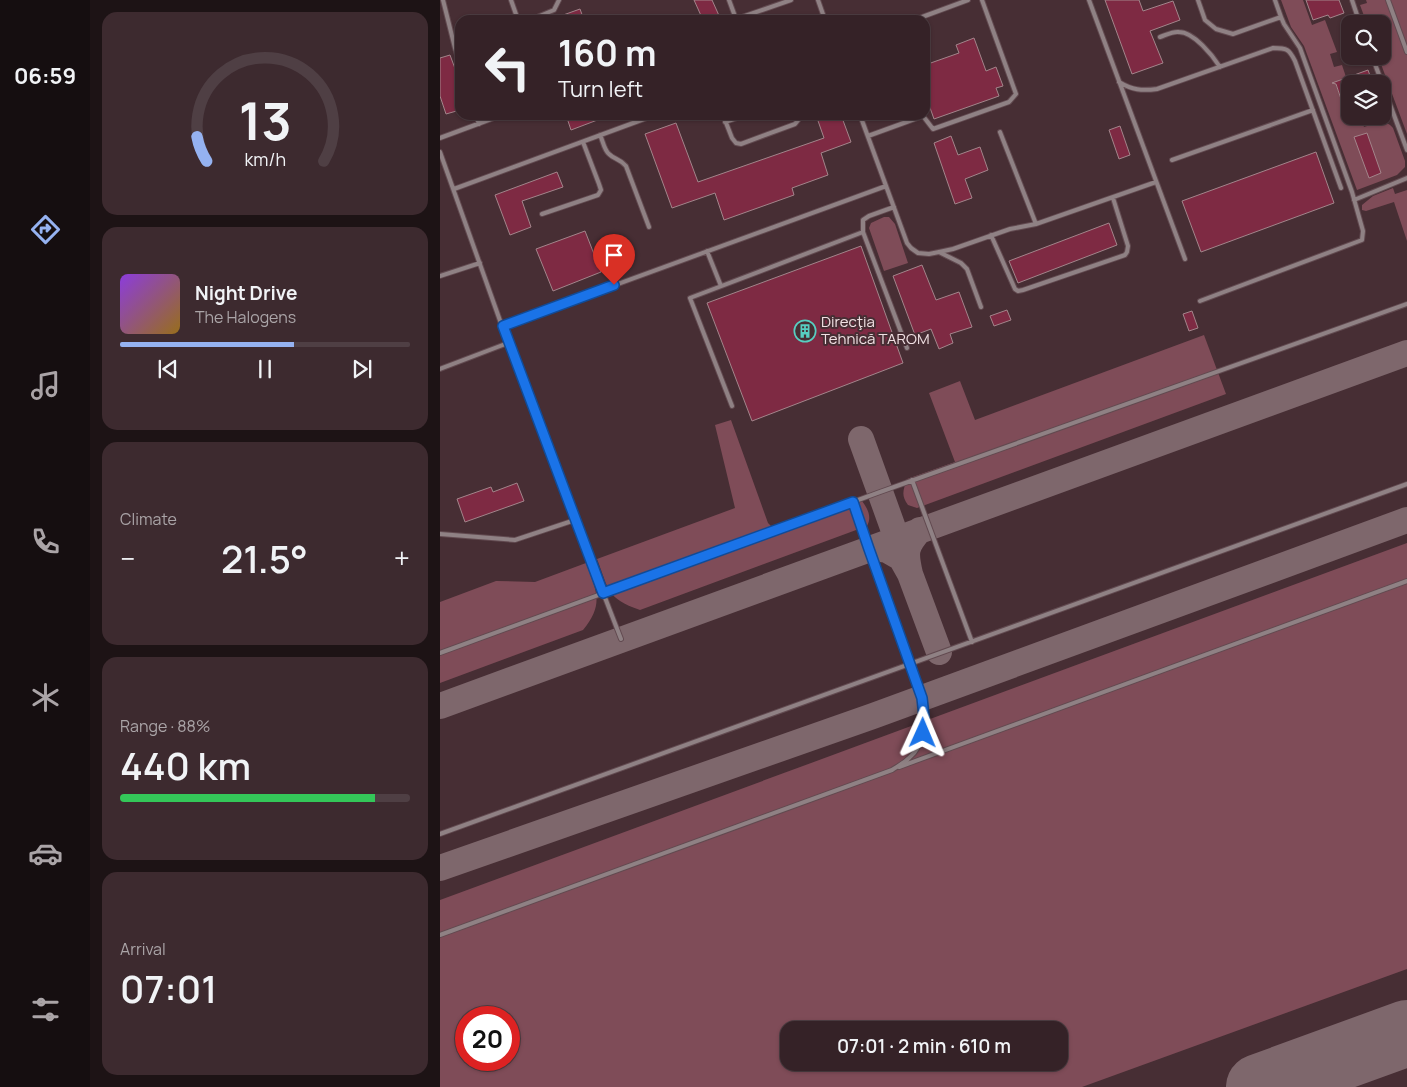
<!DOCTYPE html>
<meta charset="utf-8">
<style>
:root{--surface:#352227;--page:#3d2a2f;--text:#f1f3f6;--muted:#aaa4a7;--line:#4f3f44;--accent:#95b2f1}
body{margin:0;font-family:Manrope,sans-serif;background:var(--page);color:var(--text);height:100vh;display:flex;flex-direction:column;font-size:19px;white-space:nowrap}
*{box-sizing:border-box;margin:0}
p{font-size:16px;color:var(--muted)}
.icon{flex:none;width:28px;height:28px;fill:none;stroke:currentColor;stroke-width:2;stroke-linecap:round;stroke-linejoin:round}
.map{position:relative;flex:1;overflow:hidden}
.details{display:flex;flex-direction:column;gap:12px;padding:12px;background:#1d1315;width:350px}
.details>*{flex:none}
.guide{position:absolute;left:15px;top:15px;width:475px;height:105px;border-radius:15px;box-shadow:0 1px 4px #0004,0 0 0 1px var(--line);background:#352227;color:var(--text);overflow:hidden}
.controls{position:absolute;left:901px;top:15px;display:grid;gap:10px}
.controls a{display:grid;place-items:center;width:50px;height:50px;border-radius:10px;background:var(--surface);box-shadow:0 1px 4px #0004,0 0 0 1px var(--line);font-size:25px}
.speed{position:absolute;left:15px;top:1006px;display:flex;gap:10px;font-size:25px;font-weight:700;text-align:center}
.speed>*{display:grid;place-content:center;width:65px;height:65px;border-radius:50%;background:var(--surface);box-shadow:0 1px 4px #0004,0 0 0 1px var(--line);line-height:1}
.speed .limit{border:8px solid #d22;background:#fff;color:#111}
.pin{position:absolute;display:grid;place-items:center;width:42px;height:42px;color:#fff;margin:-51px -21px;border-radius:50% 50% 50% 0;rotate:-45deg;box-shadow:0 0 5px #0007}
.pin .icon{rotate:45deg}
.me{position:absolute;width:55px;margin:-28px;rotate:1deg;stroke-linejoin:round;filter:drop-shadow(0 0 4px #0008)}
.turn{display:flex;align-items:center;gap:18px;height:105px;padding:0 20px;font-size:22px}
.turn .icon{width:65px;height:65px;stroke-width:2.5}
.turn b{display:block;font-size:35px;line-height:42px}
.big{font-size:38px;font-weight:600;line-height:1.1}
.details .widget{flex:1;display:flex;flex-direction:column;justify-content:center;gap:8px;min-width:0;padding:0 18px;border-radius:15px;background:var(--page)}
.details .dial{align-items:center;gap:0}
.dial svg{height:130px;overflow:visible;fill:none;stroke:var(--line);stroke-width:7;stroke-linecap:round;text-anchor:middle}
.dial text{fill:var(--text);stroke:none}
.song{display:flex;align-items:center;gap:15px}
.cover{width:60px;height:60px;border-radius:8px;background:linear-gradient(135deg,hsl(270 70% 55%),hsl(40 70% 35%))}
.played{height:5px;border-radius:2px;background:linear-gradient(90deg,var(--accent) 60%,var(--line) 60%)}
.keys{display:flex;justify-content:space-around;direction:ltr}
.heat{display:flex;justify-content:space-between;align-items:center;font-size:28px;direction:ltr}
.charge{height:8px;border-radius:4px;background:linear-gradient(90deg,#34c759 88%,var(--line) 0)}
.trip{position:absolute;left:340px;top:1021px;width:288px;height:50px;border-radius:15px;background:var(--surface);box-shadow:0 1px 4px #0004,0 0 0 1px var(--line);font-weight:600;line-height:50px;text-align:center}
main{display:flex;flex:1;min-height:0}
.menu{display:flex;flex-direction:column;width:90px;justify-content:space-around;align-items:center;background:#150e10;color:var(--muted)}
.menu .icon{width:35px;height:35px}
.menu .on{color:var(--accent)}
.menu b{font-size:22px;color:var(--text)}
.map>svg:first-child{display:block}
.green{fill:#7f4c58;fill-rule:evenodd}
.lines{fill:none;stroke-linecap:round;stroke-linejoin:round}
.taxiway{stroke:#7e676c;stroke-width:26}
.runway{stroke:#7e676c;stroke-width:66}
.building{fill:#7e2a43;stroke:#a3858b}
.service-casing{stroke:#624a50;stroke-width:6}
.service{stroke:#8f8184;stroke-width:4}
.route-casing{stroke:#114b97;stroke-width:12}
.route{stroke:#1a73e8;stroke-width:9}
.labels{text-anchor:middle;stroke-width:4;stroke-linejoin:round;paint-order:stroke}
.poi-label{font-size:15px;fill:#f1e0e3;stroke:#472e34;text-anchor:start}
</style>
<main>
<nav class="menu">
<b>06:59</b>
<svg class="icon on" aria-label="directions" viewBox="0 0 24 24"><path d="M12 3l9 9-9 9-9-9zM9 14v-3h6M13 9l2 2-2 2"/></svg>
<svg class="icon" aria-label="music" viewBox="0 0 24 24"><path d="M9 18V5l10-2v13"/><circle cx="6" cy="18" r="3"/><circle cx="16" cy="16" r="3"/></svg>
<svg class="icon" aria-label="phone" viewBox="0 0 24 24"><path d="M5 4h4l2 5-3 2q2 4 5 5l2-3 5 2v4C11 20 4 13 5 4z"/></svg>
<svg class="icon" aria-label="climate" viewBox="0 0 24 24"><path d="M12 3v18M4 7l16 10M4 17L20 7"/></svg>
<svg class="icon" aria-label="car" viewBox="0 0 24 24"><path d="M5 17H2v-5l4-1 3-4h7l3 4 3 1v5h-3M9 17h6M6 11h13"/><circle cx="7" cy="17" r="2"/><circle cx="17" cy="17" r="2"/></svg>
<svg class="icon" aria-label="filters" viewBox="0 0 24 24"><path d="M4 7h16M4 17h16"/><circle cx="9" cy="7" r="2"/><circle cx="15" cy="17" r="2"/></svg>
</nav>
<section class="details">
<div class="widget dial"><svg viewBox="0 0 100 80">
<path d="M14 69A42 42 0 1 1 86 69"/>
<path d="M14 69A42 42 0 0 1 8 54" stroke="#95b2f1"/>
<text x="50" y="56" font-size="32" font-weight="700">13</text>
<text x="50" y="72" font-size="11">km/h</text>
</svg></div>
<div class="widget">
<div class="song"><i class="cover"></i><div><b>Night Drive</b><p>The Halogens</p></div></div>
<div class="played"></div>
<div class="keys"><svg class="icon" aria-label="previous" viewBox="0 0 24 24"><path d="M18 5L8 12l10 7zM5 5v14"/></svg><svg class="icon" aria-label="pause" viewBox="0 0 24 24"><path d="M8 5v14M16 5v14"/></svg><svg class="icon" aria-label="next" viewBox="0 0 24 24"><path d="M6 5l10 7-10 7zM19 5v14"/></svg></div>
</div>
<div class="widget"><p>Climate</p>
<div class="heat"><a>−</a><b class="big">21.5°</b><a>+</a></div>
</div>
<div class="widget"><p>Range · 88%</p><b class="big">440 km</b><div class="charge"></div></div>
<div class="widget"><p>Arrival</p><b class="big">07:01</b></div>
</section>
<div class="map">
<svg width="967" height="1087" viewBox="0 0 967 1087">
<rect width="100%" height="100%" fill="#472e34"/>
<path class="green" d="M841,0h22l9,25 13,-5 12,32 -7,2 4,13 8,-2 4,12 -11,5 9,24 6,-2v12h10l4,11c11,-4 21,-9 29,1l12,33v6l-8,8 -40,15 -53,-144 -13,-19z
M926,0h41v134l-29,-78h4v-32h-15l-7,-19 7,-2z
M953,188l2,6 12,-4v51l-13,-39 -28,9 -4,-1v-5l11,-9z
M444,217h5l6,7 13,39 -24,8 -15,-43 2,-5z
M764,335l22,59 -309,114 -9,-3c-7,-10 -5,-14 -1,-26l48,-17 -26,-69 31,-12 15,39z
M291,420l37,103 4,4h4l81,-27 5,1c6,8 10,16 5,25l-227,84c-34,-12 -31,-20 -43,-51l138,-51 -20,-83z
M967,543v426l-325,118h-642v-187zM26,1018h43v42h-43zM349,1030h270v32h-270z
M146,563c11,29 18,41 -3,67l-143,53v-81l56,-21 39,1z"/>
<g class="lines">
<path class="taxiway" d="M421,439l36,100
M433,548l14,2 14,8 9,16c-5,-22 -5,-27 10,-44
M470,574l29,78
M0,706l967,-353
M0,868l433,-152 534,-196"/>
<path class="runway" d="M819,1087l148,-54"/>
</g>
<path class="building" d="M254,0h18l9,20h-18z
M665,0h34l4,11 30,-10 7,19 -30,11 13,32 -31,11z
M866,0h33l5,13 -14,5 -2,-3 -15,5z
M140,9l4,11h-32v-1z
M534,38l12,33 10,-4 7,19 -7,2 3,8 -65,23 -6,-17 -3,2v-39l34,-12 -3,-8z
M10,55l10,27v28l-14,4 -6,-18v-38z
M928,70l5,14h-23v15l-8,3 -6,-18 -4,-1z
M126,115h42v1l-37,14z
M376,115h25l10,27 -30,11 7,22 -36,13 2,7 -70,25 -9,-27 -43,15 -27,-74 31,-11 22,59 126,-44z
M680,126l10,29 -11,4 -10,-29z
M927,133l14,40 -12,5 -15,-41z
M511,136l7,19 22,-8 8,23 -23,9 7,19 -17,6 -21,-61z
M876,152l18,51 -133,49 -19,-51z
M117,172l6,15 -41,14 9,26 -21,8 -15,-40z
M669,223l8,22 -99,38 -9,-22z
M145,231l16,41 -48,19 -17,-42z
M421,246l42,117 -151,58 -45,-118z
M482,265l14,35 23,-8 13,35 -22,7 3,9 -14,6 -8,-20 -16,6 -22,-59z
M567,310l4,10 -17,6 -4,-10z
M752,311l6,17 -9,3 -6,-17z
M77,483l7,18 -59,21 -8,-23 34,-12 2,5z"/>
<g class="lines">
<g class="service-casing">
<path id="service" d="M3,0l12,48 5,17
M71,0l7,20
M289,0l7,19 55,-19
M378,0l7,20
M649,0l96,259
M758,0l7,20 11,9 17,5 48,-17 -6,-17
M912,0l8,24
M948,0l19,52
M90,20l24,-10 5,-10
M474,20l54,-20
M720,37c6,-2 13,-6 19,-5 15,0 34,24 41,35
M932,56l35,94
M679,82c13,8 23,9 38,7l116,-41c14,0 16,1 22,13l46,127
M36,115l3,9
M283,115l9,23 4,5 5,1 54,-20 4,-5 -1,-4
M420,115l47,128 4,5 7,5 11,1 10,-2 14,-3 57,-20 26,-5 120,-42
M285,122l21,-7
M560,132l36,92
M160,135c3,6 4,15 9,19 6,6 10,4 17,12l23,61
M428,136l55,-20 10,13 76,-27 7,-8 -34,-94
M0,138l62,-23
M0,152l68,191 67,177 -60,20 -75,-6
M732,160l141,-50
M14,189l201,-74
M914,200l53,-22
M102,214l56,-19 3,-5 -2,-6 -16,-42
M423,232v-12l6,-4 25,-9
M551,235l24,54 3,2 5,-1 102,-35 2,-3 1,-6 -15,-48
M267,251l14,35
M499,252l22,11 6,6 14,38
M0,276l40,-13
M760,301l162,-61 1,-9 -11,-39 -52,-144 -16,-24 -3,-7
M63,326l383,-140
M0,369l68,-26
M292,406l-42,-108 173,-66 44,116
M472,480l60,162
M135,520l46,119
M0,653l440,-161 527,-188
M459,767l508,-186
M0,834l967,-350
M0,935l452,-165c6,-4 12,-7 17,-12 18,-15 16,-39 13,-60l-53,-149 -16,-47"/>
</g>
<use href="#service" class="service"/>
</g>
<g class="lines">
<g class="route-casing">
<path id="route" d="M174,285l-111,41 100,267 250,-91 16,47 53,149 2,18 -1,17"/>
</g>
<use href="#route" class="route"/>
</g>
<defs>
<g id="building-ring" transform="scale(1.125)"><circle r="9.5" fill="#472e34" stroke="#57cec1" stroke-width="1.5"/><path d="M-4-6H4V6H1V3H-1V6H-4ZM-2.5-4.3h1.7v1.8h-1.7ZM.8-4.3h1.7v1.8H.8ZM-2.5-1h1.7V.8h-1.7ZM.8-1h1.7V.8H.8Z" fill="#57cec1"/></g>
</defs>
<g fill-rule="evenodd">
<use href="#building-ring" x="365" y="331"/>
</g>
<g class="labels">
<g class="poi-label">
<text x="381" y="327">Direcţia<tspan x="381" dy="17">Tehnică TAROM</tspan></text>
</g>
</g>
</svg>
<div class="controls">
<a><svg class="icon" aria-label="search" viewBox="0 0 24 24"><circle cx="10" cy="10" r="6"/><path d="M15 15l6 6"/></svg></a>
<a><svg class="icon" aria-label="layers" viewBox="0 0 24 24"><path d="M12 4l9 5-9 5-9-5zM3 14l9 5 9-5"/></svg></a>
</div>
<div class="speed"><div class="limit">20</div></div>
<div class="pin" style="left:174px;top:285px;background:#d93025"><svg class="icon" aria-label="arrive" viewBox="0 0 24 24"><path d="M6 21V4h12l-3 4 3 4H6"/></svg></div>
<svg class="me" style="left:483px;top:733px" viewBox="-20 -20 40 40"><path d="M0-17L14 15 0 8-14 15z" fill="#1a73e8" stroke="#fff" stroke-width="4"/></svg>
<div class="trip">07:01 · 2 min · 610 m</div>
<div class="guide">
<div class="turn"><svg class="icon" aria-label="left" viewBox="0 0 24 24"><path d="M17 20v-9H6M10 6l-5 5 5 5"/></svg><div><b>160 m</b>Turn left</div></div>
</div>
</div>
</main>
